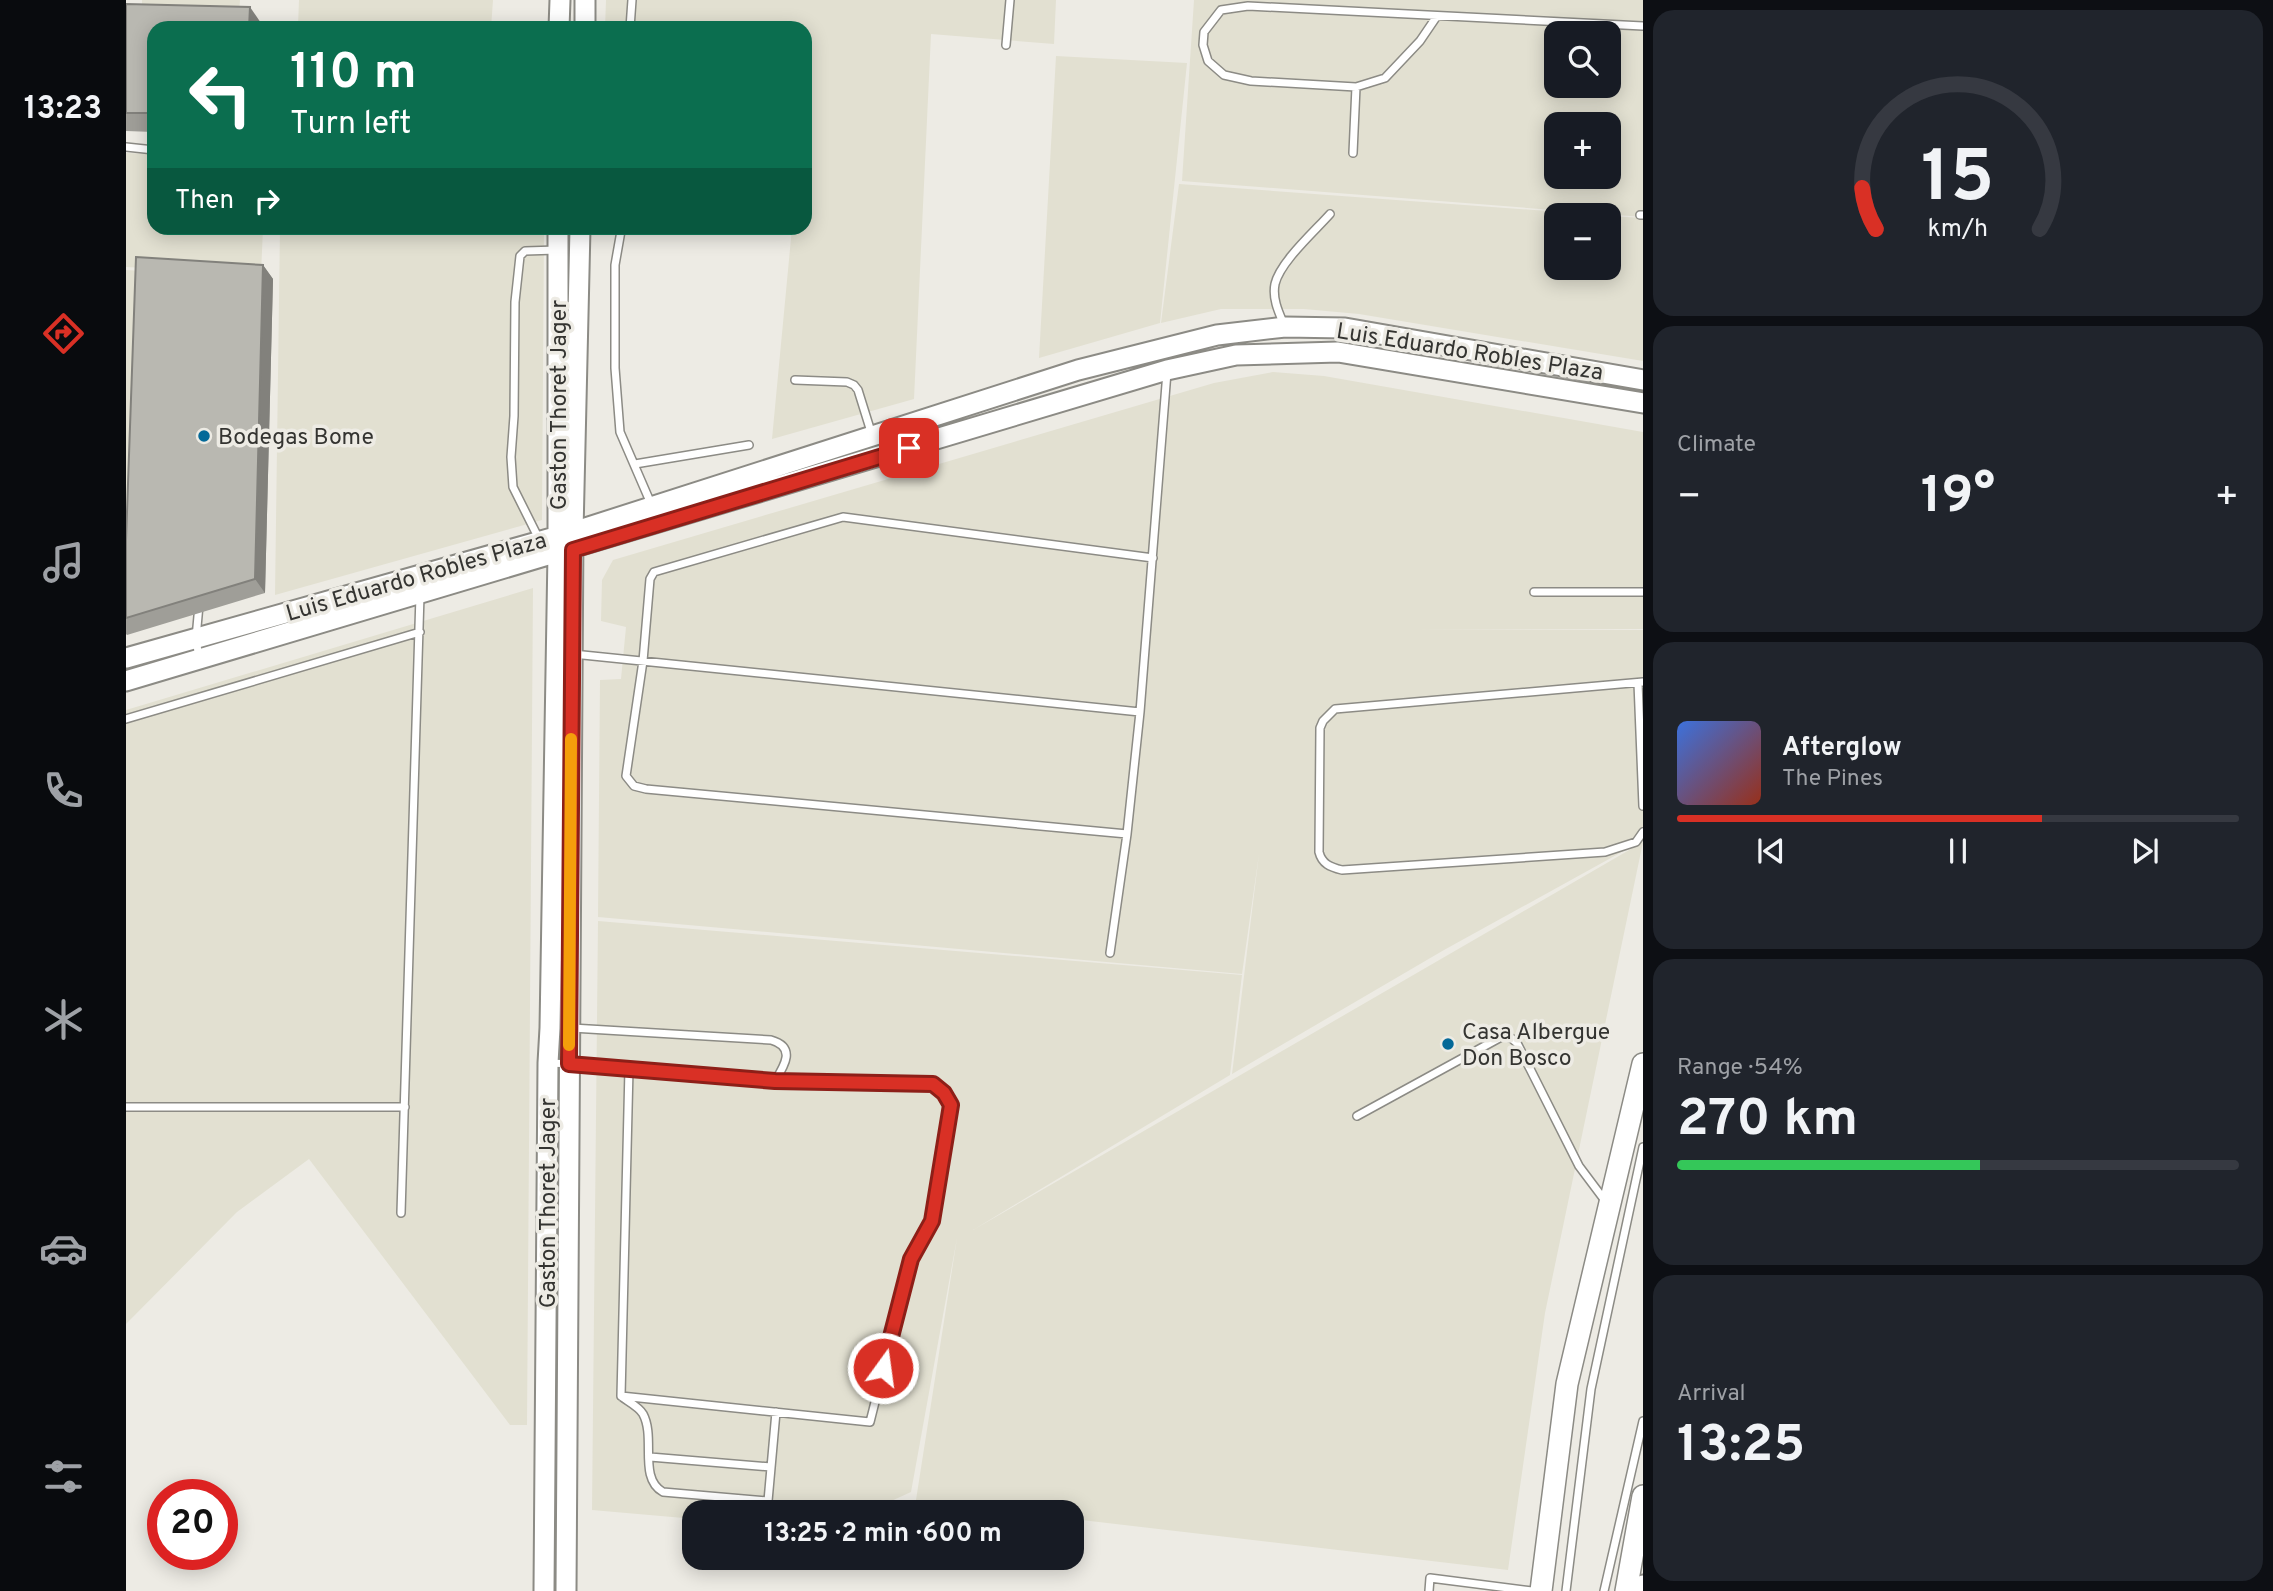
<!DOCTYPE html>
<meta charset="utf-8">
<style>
:root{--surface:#171b24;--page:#20242c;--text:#f1f3f6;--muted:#9ea1a6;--line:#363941;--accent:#d93025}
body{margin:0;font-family:Overpass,sans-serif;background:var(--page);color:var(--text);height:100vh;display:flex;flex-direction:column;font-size:26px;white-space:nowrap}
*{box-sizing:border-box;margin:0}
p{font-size:23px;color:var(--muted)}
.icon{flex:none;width:38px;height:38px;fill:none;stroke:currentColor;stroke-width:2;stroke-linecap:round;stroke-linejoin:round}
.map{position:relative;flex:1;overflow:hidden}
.panel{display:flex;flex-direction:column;gap:10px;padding:10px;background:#0d0f14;width:630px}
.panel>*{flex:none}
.guide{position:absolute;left:21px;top:21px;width:665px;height:214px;border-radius:21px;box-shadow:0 4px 18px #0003;background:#0b6e4f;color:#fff;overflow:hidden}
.controls{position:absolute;left:1418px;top:21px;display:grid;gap:14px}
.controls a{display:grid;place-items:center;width:77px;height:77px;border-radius:14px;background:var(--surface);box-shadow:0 4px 18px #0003;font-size:35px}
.speed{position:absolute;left:21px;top:1479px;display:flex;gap:14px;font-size:35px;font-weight:700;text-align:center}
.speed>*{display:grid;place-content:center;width:91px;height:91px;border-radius:50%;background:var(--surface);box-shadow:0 4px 18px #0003;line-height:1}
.speed .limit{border:10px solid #d22;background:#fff;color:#111}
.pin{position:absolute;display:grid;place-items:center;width:60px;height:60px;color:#fff;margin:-30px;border-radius:14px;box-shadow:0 4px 10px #0006}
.me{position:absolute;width:77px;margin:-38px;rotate:14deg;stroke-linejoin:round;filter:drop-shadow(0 0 5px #0008)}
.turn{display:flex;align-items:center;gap:24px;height:147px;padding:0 28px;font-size:32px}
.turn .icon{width:91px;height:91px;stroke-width:2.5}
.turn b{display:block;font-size:49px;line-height:60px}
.then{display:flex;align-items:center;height:66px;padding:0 28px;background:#0003;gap:14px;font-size:26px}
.big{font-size:52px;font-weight:700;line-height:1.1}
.panel .card{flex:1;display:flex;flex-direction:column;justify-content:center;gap:10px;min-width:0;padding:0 24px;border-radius:21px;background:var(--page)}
.panel .dial{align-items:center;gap:0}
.dial svg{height:182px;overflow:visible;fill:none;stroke:var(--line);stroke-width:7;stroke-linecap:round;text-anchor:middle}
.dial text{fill:var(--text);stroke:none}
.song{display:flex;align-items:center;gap:21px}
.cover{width:84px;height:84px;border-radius:10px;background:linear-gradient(135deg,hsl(220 70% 55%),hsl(10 70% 35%))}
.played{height:7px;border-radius:4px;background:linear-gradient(90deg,var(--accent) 65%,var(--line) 65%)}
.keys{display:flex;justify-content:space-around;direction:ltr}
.heat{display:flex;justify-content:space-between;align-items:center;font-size:38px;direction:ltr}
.charge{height:10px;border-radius:5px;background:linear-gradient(90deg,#34c759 54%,var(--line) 0)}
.trip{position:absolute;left:556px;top:1500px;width:402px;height:70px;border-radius:21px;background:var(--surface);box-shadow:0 4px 18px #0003;font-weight:700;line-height:70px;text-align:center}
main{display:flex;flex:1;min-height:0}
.menu{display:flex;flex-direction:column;width:126px;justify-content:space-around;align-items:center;background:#090b0e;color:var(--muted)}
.menu .icon{width:49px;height:49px}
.menu .current{color:var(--accent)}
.menu b{font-size:32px;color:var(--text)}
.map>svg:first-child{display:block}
.built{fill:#e2e0d1;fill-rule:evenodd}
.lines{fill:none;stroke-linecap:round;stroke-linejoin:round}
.lane-casing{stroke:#8c8b85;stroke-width:10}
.secondary-casing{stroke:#8c8b85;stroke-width:23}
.primary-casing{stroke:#8c8b85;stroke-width:24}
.lane{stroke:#fff;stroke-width:7}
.secondary{stroke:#fff;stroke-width:19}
.primary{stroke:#fff;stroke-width:21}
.wall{fill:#9f9e98}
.shaded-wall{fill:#82817c}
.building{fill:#b9b8b1;stroke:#82817c;stroke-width:2}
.route-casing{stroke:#8d1f18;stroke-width:18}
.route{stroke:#d93025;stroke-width:12}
.slow{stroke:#f59e0b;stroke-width:12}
.poi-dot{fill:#046998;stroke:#edebe4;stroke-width:2.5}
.labels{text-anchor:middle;stroke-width:7;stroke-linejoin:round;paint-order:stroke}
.street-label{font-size:23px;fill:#343431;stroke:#edebe4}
.poi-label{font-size:23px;fill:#343431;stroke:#edebe4;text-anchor:start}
</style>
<main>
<nav class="menu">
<b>13:23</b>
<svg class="icon current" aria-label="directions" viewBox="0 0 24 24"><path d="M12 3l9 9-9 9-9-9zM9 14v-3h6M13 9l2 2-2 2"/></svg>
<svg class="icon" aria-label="music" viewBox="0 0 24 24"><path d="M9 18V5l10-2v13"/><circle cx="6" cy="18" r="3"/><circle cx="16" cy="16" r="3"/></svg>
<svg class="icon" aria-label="phone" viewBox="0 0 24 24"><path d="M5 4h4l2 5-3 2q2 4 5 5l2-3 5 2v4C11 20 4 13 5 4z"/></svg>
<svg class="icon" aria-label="climate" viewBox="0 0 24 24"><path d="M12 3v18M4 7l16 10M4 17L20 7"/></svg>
<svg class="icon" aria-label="car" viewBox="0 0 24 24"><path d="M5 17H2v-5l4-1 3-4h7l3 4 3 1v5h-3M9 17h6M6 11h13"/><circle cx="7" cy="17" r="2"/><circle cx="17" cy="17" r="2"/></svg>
<svg class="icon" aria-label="filters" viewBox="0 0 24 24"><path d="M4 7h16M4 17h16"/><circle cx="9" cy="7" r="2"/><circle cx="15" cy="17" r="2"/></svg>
</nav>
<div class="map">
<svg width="1517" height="1591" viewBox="0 0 1517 1591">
<rect width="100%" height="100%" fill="#edebe4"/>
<path class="built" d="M16,0h98l-1,13 -97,-3z
M173,0h194l-2,28 -193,-2z
M480,0h450l-2,44 -123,-10 -17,365 -142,40 20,-211h13v-200h-200z
M1068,0h449v217l-461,-36zM1430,33h52v53h-52zM1430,124h52v53h-52z
M930,56l131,7 -27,260 -121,35z
M0,153l28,1v74h109l-2,46 -135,-7z
M1053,184l423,31h-46v53h52v-52l35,2v143l-284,-47 -55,-5h-83l-60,14z
M154,228h264l-2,292 -267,75z
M0,270l18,1 -18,362z
M1147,372l51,4 319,56v197h-229l229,1v208l-5,5 -194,107 -212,124 27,-220 -17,120 -644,-57 2,-237 21,-1 5,-52 -25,-6 1,-41 11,-20 601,-177z
M407,588l-6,837h-17l-201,-266 -72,53 -111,112v-614z
M1517,842l-98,471 -37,257 -435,-51v-7h-55l-102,-12 41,-262 -46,254 -44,20h-172v7l-103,-9 6,-589 644,54 -12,100 -257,155z"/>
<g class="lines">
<g class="lane-casing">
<path id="lane" d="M1311,16l-17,25 -35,37 -29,9 -105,-6 -27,-6 -16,-14 -5,-16 1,-13 17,-22 27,-4 395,20
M504,28l2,-28
M880,45l4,-45
M0,147l28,3
M1227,153l3,-66
M1514,215h3
M495,231l-6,34v103l5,64 32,74
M1159,327c-6,-14 -13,-28 -10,-43 5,-22 40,-53 55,-70
M669,380l52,2 7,3 4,5 14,45
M509,464l114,-19
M414,541l-27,-54 -2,-30 3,-41 1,-114 5,-46 5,-5 32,-1
M1408,592h109
M73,605l-3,33 3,21
M447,654l567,58
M1517,682l-308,27 -12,12 -3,7 -1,124c3,12 11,15 23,18l263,-18 31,-10 7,-10
M1512,683l5,123
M0,719l294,-87
M1001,834l-481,-45 -12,-3 -8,-10 17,-115 7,-82 4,-7 189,-55 310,41
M984,953l17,-119 13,-122 27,-340
M446,1028l199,12c25,7 14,25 4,41
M423,1063c75,3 149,13 224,18 53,3 107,2 160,3l11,9 7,12 -19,116 -21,38 -41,163 -249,-26 8,-327
M0,1107h279
M1231,1116l146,-80 8,2 6,5 62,123 27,36
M275,1213l19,-618
M496,1397c7,5 17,10 21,17 13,24 -5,64 20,78l105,9 8,-89
M524,1457l121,10
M1303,1591l1,-13 102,13
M1440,1591l25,-202 52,-242
M1478,1591l39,-170"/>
</g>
<g class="secondary-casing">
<path id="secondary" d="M433,28l1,-28
M459,28v-28
M0,658l447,-126 505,-162 139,-35 68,-8 60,1 298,52
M0,681l1041,-311 69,-15 102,-3 305,51
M418,1591l4,-528 2,-35 8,-475v-325
M440,1591l7,-1059 7,-304
M1516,1591l1,-6"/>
</g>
<g class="primary-casing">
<path id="primary" d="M1415,1591l26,-207 76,-320
M1500,1591l17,-95"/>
</g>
<use href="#lane" class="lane"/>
<use href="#secondary" class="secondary"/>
<use href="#primary" class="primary"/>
</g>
<path class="wall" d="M0,4l137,22v2h-109v104l-28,-1z
M137,265l10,14 -8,314 -138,42 -1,-1v-94z"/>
<path class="shaded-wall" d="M124,7l13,19v2h-14z
M137,265l10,14 -8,314 -10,-14z"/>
<path class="building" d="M0,4l124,3 -1,21h-95v85h-28z
M10,257l127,8 -8,314 -129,39v-78z"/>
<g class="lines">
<g class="route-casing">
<path id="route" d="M757,1368l28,-109 21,-38 19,-116 -7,-12 -11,-9 -158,-3 -206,-17 4,-514 336,-102"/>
</g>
<use href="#route" class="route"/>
<path class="slow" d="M443,1045l2,-306"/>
</g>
<g class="poi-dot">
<circle cx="78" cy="436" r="7"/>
<circle cx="1322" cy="1044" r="7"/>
</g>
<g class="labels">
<g class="street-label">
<text transform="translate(1344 351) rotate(9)" y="8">Luis Eduardo Robles Plaza</text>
<text transform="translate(432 405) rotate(-90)" y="8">Gaston Thoret Jager</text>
<text transform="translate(290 576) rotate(-16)" y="8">Luis Eduardo Robles Plaza</text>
<text transform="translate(421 1203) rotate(-90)" y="8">Gaston Thoret Jager</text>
</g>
<g class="poi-label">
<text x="92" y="444">Bodegas Bome</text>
<text x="1336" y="1039">Casa Albergue<tspan x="1336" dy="26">Don Bosco</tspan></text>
</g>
</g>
</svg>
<div class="controls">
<a><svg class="icon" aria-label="search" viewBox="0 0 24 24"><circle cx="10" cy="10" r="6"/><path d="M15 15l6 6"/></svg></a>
<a>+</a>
<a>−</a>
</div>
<div class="speed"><div class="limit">20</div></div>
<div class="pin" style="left:783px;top:448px;background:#d93025"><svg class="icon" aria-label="arrive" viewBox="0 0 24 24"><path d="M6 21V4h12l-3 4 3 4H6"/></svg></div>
<svg class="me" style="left:757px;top:1368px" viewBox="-20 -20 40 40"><circle r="17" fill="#d93025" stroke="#fff" stroke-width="3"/><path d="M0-11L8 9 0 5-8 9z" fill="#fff"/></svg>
<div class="trip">13:25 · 2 min · 600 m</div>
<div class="guide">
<div class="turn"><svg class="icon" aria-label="left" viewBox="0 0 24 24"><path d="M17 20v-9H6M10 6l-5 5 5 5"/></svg><div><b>110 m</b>Turn left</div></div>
<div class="then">Then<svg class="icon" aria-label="right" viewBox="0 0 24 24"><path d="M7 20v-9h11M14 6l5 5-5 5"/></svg></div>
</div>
</div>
<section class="panel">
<div class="card dial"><svg viewBox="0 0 100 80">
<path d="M14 69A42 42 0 1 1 86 69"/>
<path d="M14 69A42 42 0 0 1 8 51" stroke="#d93025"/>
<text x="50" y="56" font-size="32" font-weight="700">15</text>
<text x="50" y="72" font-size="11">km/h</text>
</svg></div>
<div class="card"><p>Climate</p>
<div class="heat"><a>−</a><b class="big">19°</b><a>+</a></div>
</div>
<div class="card">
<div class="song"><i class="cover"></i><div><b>Afterglow</b><p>The Pines</p></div></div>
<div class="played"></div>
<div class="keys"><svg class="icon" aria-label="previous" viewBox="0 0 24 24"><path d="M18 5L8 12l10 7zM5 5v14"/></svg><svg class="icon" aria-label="pause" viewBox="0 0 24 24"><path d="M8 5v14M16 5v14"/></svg><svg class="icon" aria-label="next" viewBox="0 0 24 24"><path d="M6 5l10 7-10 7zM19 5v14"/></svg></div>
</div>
<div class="card"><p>Range · 54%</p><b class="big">270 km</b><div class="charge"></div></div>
<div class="card"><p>Arrival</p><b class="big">13:25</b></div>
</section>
</main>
